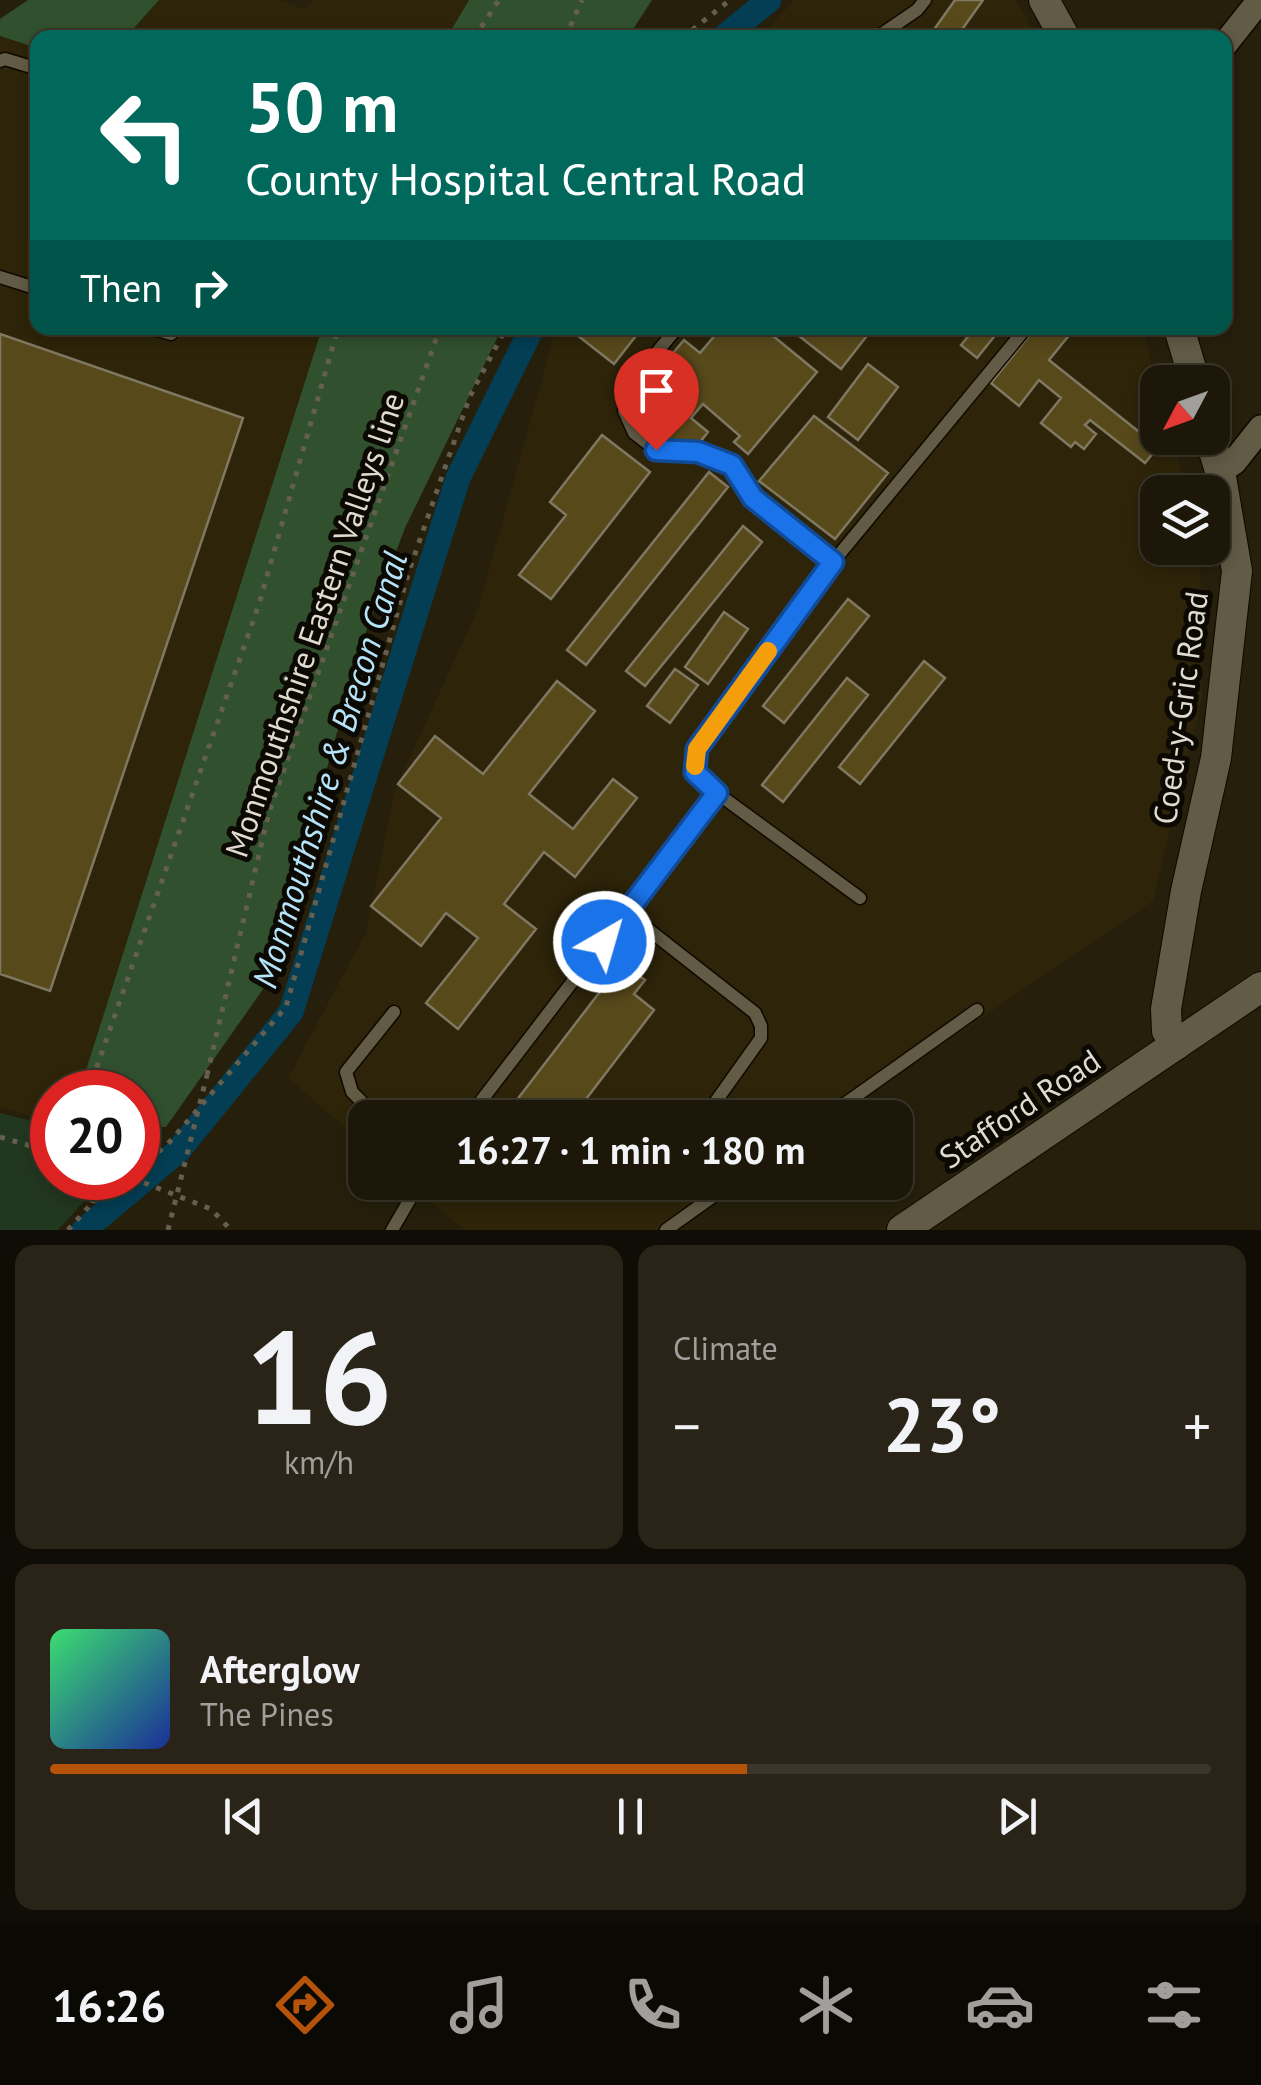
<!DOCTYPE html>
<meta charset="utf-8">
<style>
:root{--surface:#1c1709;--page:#292417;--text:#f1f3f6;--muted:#a09f9c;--line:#3a362a;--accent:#b45309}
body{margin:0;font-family:"PT Sans",sans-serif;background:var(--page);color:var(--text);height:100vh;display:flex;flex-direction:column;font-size:38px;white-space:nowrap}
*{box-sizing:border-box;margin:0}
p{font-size:32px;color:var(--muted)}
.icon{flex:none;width:55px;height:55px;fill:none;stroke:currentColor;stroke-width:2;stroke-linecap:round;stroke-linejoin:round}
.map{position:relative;height:1230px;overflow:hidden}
.details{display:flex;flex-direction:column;gap:15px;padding:15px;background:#0f0d05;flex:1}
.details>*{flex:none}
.banner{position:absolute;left:30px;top:30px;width:1202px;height:305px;border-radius:20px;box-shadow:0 5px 15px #0003,0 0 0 2px var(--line);background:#00695c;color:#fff;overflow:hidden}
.needle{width:65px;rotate:229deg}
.tools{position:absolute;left:1140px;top:365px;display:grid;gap:20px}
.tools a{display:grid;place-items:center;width:90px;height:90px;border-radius:20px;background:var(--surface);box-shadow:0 5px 15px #0003,0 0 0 2px var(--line);font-size:50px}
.speed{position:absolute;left:30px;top:1070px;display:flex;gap:20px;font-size:50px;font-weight:700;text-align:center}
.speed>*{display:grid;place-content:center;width:130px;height:130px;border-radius:50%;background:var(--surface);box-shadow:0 5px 15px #0003,0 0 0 2px var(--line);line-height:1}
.speed .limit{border:15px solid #d22;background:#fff;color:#111}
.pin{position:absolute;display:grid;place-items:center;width:85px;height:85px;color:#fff;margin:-102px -42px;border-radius:50% 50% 50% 0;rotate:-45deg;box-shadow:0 0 10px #0007}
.pin .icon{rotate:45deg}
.me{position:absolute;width:110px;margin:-55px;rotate:38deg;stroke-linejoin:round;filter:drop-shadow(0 0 8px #0008)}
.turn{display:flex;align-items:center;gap:35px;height:210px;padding:0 50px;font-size:45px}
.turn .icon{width:130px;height:130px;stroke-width:2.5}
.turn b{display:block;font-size:70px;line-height:85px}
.then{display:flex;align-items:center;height:95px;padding:0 50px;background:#0003;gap:20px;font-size:38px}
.big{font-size:75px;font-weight:800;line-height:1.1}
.details .tile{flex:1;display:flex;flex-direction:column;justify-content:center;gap:15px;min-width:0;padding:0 35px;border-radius:20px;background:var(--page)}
.details .dial{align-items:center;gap:0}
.dial b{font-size:130px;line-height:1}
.song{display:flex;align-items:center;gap:30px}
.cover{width:120px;height:120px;border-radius:15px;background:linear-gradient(135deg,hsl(140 70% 55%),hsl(230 70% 35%))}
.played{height:10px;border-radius:5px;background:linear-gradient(90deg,var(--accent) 60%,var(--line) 60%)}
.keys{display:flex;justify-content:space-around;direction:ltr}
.heat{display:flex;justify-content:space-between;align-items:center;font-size:55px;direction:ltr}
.details .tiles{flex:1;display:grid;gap:15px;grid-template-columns:1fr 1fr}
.tile:last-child{grid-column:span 2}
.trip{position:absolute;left:348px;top:1100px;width:565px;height:100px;border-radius:20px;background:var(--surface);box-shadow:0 5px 15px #0003,0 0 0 2px var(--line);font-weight:800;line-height:100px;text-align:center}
.tabs{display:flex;height:160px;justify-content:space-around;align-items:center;background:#0b0904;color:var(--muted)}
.tabs .icon{width:70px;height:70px}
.tabs .selected{color:var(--accent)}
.tabs b{font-size:45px;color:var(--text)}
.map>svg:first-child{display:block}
.built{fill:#2d2409}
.green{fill:#22371f}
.forest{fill:#31502e}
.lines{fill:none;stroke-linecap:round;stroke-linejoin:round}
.canal{stroke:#033e54;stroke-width:25}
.building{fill:#58491b;stroke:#7f7862;stroke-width:2.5}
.service-casing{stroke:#0f0900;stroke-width:15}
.minor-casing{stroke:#0f0900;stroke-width:28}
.tertiary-casing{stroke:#0f0900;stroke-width:32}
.path{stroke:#655f4f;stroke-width:5;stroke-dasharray:5 8;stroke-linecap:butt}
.service{stroke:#625b46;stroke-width:12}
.minor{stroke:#625b46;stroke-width:25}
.tertiary{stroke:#625b46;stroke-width:30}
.path-bridge{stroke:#655f4f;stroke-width:5;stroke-dasharray:5 8;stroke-linecap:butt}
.route-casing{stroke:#114b97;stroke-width:25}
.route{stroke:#1a73e8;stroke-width:18}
.slow{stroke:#f59e0b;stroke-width:18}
.labels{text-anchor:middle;stroke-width:10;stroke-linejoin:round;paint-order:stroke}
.street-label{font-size:32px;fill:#dfdbd0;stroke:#0c0903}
.water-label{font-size:35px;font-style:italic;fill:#b4e3fa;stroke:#0c0903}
</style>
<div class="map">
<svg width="1261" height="1230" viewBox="0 0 1261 1230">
<rect width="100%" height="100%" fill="#261f0c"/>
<path class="built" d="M159,0h121l24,9 9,-9h156l-22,37 -321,1z
M794,0h222l21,37 -278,1z
M0,36l37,12 1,280h284l-243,764h-27v29l-52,-13z
M556,328h586l15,55 1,55h15l14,54h-29v56h38l5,33 1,117 -49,203 -317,216 -471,1v27l-77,-67 78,-146 29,-143 83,-180z
M409,1183h330l-71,47h-204z"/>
<path class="green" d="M0,1113l52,13v52h31l4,20 -29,32h-58z"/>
<path class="forest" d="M28,0h131l-33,37 -88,1 -1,10 -37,-12v-17z
M469,0h183l-24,37h-181z
M322,328h180l-97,200 -42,112 -97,345 -100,142 -28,-2v-33h-59z"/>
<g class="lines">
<path class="canal" d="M723,38l46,-38
M84,1230l94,-79 113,-139 167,-534 74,-150"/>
</g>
<path class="building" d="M955,0h28l-27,38h-28z
M568,328h74l-28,36z
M708,328h70l-6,7 45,37 -69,82 -14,-12 6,-6 -37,-32 -12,14 17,14 -8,10 -33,4 -30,-25 -3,-13 15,-19 14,12 14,-16 -18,-15 25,-30 16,13 16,-19z
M797,328h76l-32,41 -47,-37z
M975,328h26l-24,30 -16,-13z
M1035,328h40l-26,32 109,87 -13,16 -55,-43 -5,5 11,9 -12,15 -9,-7 -4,5 -30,-24 20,-25 -22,-18 -20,26 -28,-23z
M0,334l243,84 -193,573 -50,-17z
M868,364l30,23 -40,53 -30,-23z
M814,416l74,57 -53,66 -76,-58z
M602,435l48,37 -99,127 -32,-24 47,-60 -16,-13z
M709,472l19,15 -142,178 -19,-15z
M743,526l19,16 -117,144 -19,-15z
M848,599l21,17 -85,107 -21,-17z
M724,612l24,17 -40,55 -23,-17z
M924,661l21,17 -85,106 -21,-17z
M675,669l23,16 -28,38 -23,-17z
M847,678l21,17 -85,107 -21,-17z
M557,681l38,30 -66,83 44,35 40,-50 24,19 -62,79 -31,-25 -40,52 32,25 -78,100 -32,-26 52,-65 -32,-25 -25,33 -50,-40 70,-88 -43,-34 37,-48 48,38z
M622,963l23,17 -11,14 20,16 -74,97 14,11h-91z"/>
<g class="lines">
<g class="service-casing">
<path id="service" d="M876,38l41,-28 8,-10
M0,61l5,-2 33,10
M0,277l38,12
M151,328l20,6
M677,328l-49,59 -4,24 10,22 22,17 42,2 34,13 21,33 80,64
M717,793l143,105
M626,912l129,101 6,13v12l-57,80
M378,1118l-26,-26 -6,-20 48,-60
M468,1118l249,-325 -22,-21 2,-23 136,-187 193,-234
M825,1118l152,-108
M392,1230l28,-48
M666,1230l67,-48"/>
</g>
<g class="minor-casing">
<path id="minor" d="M1225,44l35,-44
M1220,471l14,-9 27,-34"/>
</g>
<g class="tertiary-casing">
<path id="tertiary" d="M1044,0l21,38
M1179,328l16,54
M1176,1045l-9,-14 -1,-22 20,-118 30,-133 21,-187 -17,-100 -10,-33
M902,1230l359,-243"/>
</g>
<path class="path" d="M474,38l25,-38
M565,38l17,-38
M682,38l48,-38
M207,1075l62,-263 171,-484
M88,1092l171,-488 79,-276
M0,1137l52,15
M138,1168l29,-23 119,-138 123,-436 61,-175 36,-68
M132,1178l79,31 20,21
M92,1203l9,-25
M68,1230l24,-27 33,-25"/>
<use href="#service" class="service"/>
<use href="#minor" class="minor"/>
<use href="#tertiary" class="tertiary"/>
<path class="path-bridge" d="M168,1230l39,-155"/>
</g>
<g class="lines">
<g class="route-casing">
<path id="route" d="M604,942l113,-149 -22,-21 2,-23 136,-187 -80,-64 -21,-33 -34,-13 -42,-2"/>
</g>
<use href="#route" class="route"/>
<path class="slow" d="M695,766l2,-17 71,-98"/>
</g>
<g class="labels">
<g class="street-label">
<text transform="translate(315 625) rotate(-71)" y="11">Monmouthshire Eastern Valleys line</text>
<text transform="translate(1181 708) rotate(-82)" y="11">Coed-y-Gric Road</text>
<text transform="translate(1020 1109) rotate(-34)" y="11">Stafford Road</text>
</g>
<g class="water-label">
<text transform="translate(330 770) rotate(-73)" y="12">Monmouthshire &amp; Brecon Canal</text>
</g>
</g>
</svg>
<div class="tools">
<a><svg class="needle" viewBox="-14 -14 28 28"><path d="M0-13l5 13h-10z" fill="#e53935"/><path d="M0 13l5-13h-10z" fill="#a09f9c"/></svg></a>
<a><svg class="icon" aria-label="layers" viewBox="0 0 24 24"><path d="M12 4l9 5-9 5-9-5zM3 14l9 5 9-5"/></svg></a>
</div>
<div class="speed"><div class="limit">20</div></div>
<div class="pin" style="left:656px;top:450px;background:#d93025"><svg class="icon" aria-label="arrive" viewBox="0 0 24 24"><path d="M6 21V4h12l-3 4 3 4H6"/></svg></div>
<svg class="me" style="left:604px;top:942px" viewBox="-20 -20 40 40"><circle r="17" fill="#1a73e8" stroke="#fff" stroke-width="3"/><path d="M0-11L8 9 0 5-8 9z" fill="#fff"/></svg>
<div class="trip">16:27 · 1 min · 180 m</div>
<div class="banner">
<div class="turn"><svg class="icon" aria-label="left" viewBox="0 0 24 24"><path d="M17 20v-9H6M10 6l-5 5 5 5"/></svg><div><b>50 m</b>County Hospital Central Road</div></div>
<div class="then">Then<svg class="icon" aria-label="right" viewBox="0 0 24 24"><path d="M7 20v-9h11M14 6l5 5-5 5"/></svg></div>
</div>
</div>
<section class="details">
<div class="tiles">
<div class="tile dial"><b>16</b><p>km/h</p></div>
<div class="tile"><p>Climate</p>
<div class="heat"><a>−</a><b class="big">23°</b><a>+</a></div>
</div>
<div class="tile">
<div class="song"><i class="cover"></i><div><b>Afterglow</b><p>The Pines</p></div></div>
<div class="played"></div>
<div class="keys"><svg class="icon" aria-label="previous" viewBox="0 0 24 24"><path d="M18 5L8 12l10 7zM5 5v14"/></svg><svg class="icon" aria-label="pause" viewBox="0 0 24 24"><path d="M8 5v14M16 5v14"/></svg><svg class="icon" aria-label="next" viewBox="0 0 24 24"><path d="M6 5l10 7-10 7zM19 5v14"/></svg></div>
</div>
</div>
</section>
<nav class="tabs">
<b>16:26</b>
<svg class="icon selected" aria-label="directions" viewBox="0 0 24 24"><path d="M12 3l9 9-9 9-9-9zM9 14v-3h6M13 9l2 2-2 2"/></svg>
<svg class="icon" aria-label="music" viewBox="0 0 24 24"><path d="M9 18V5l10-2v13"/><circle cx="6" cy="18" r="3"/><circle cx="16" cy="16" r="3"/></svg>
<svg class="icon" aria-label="phone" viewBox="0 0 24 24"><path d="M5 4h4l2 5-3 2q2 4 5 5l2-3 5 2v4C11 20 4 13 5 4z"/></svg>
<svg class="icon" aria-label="climate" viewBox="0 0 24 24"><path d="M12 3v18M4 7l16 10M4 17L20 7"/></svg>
<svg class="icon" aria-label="car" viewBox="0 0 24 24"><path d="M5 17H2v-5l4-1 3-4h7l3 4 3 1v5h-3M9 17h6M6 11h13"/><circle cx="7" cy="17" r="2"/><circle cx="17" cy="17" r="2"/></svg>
<svg class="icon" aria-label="filters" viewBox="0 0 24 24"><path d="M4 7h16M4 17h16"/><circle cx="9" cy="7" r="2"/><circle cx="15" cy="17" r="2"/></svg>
</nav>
